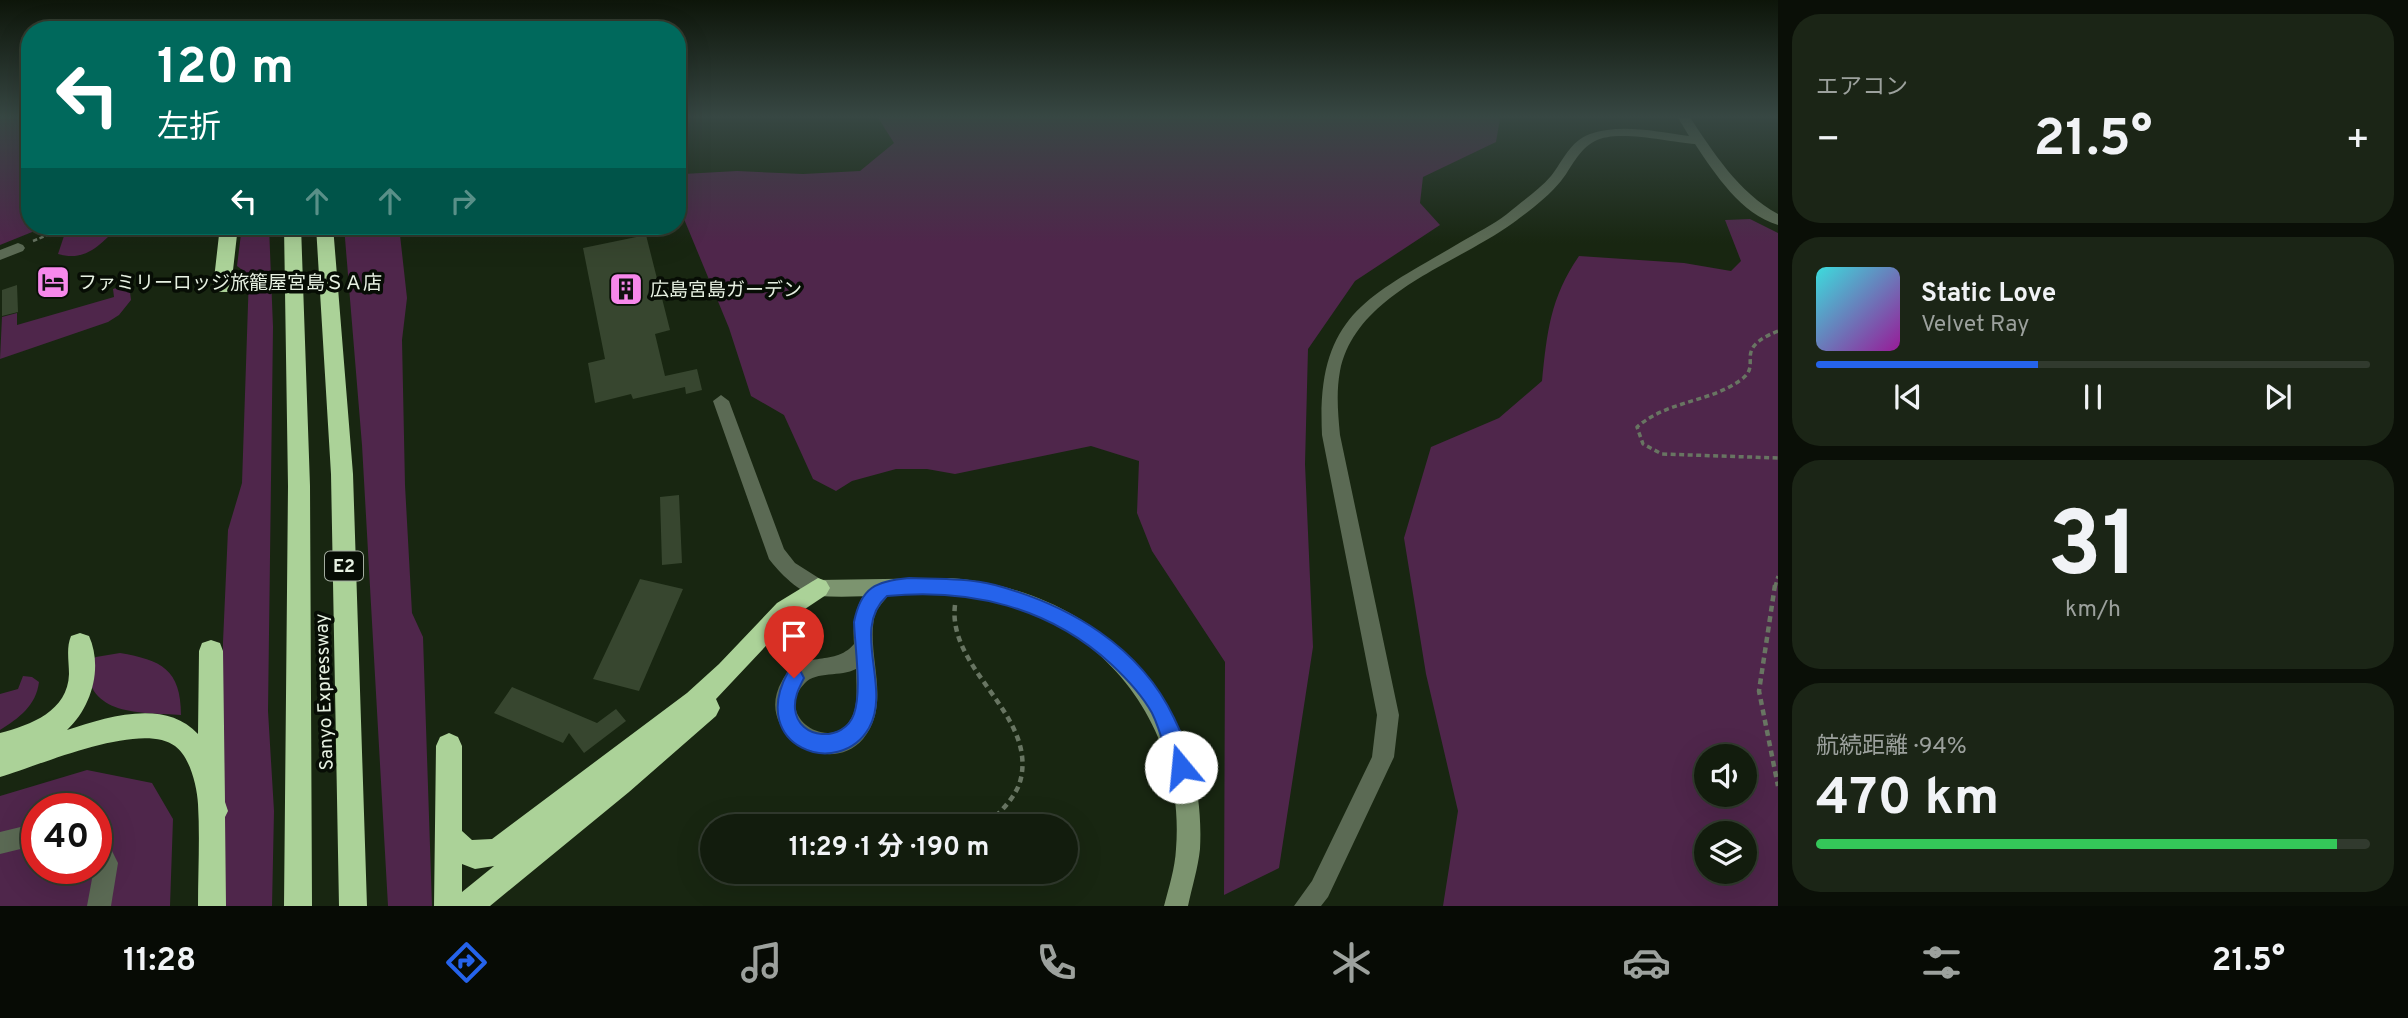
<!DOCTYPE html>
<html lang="ja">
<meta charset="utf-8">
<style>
:root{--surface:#121c0d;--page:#1b2516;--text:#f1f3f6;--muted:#9ca19d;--line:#313a2e;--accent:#2563eb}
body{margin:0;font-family:Overpass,"Noto Sans JP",sans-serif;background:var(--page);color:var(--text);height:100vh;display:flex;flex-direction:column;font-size:26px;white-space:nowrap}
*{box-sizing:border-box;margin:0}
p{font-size:23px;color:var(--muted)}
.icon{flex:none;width:38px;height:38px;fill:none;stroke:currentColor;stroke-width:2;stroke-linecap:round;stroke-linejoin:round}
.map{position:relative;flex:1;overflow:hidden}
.panel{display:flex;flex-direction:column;gap:14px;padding:14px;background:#0a0f07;width:630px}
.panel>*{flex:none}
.guide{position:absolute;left:21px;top:21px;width:665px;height:214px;border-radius:28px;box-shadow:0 7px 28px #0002,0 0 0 2px var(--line);background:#00695c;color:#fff;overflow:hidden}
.buttons{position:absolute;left:1694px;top:744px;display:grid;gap:14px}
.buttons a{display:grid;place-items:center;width:63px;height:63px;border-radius:50%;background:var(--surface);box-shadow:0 7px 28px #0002,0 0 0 2px var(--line);font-size:35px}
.speed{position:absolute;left:21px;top:793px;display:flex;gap:14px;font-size:35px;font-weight:700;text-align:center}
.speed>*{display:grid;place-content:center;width:91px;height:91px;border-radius:50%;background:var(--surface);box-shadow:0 7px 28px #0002,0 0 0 2px var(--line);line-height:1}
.speed .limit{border:10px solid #d22;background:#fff;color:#111}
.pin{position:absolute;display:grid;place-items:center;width:60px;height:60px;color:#fff;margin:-72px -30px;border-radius:50% 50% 50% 0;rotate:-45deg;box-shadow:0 0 7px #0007}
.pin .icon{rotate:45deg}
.me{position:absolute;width:77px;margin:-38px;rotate:343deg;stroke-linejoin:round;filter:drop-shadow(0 0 5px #0008)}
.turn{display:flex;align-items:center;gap:24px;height:147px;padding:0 21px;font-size:32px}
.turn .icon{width:91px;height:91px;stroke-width:2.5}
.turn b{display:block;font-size:49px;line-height:60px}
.lanes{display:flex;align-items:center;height:66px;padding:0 21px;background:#0003;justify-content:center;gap:35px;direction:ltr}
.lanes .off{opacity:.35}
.big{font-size:52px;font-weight:700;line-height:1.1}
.panel .widget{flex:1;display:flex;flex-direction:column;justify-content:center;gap:10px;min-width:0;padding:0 24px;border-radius:28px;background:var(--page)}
.panel .dial{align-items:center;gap:0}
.dial b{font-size:91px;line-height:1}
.song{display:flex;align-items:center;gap:21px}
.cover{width:84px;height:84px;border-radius:10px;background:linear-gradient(135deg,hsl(180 70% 55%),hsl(300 70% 35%))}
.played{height:7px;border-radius:4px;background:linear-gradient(90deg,var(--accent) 40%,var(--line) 40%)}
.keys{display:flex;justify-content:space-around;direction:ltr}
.heat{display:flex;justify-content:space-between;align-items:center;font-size:38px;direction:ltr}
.charge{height:10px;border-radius:5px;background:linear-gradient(90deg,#34c759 94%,var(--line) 0)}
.trip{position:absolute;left:700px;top:814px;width:378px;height:70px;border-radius:35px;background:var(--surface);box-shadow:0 7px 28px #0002,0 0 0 2px var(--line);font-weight:700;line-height:70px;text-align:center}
.tabs{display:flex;height:112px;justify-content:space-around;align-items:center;background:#070b05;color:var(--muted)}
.tabs .icon{width:49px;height:49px}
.tabs .selected{color:var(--accent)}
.tabs b{font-size:32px;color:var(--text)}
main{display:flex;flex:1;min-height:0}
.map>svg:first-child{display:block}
.green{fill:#4f264b;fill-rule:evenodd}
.building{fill:#37462f}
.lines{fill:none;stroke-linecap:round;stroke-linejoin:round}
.path-far2{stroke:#687562;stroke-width:2.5;stroke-dasharray:4.5 2.5;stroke-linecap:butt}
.path-far1{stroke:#687562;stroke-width:3.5;stroke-dasharray:5 3.5;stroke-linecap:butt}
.path{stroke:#687562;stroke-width:4.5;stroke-dasharray:6 4.5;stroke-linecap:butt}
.street{fill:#5b6a54;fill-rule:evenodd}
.secondary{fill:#7c946f;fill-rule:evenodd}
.highway{fill:#abd298;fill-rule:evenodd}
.route{fill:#2563eb;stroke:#184099;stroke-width:2}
.labels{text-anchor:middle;stroke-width:7;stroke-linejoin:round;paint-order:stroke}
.shield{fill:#070d05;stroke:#a4ada0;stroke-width:2}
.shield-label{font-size:18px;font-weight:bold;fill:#e7f1e2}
.poi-label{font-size:19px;fill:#e7f1e2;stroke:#070d05;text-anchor:start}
.street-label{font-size:19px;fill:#e7f1e2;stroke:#070d05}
</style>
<main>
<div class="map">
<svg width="1778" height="906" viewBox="0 0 1778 906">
<rect width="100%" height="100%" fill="#182611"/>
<path class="green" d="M0,116h30v110h17l-47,19z
M838,116h660l2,3 -4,23 -73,35 -3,26 20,22 -85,56 -47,68 -3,115 8,183 -34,221 -55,27 1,-233 -73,-111 -15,-38 2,-52 -48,-15 -136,28 -28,-5h-31l-44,12 -16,10 -23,-12 -29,-64 -33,-19 -22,-68 -52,-126v-23l6,-5 54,-3 66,3 57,-3 34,-28 -17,-27z
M1750,219l28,14v673h-335l15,-95 -32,-137 -22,-136 27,-91 68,-29 43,-37c5,-48 8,-83 37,-125l105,7 47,8 10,-10 -16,-41zM1745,756v38h-39v-38zM1745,833v39h-39v-39z
M85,226h34c-19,19 -33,36 -61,28l6,-18z
M242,226h27l4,101 -5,384 6,100 -2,95h-50l1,-264 5,-112 14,-47 7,-208 -12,-9z
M344,226h54l2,9 7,63 -5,42 3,145 7,128 11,24 9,269h-44l-26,-461z
M129,284l2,16 -12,15 -11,7 -108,37 2,-42 15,-4v12l97,-28 -1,-8z
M120,653c41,7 61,16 61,62 -41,-3 -95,2 -94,-53l9,-5z
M23,676l9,1 7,5c-3,24 -20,36 -39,48v-36l18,-5z
M87,770l65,13 21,36 -3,87h-170v-110zM37,808h59v60h-59z"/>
<path class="building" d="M646,235l24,95 -15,4 10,42 32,-7 5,21 -16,4 -1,-7 -52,12 -2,-5 -36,9 -7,-40 17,-4 -22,-111z
M17,285l1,27 -16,4v-26z
M679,495l3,68 -20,2 -2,-68z
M640,579l43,10 -44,102 -46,-12z
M512,687l85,36 19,-14 10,12 -42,32 -15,-20 -6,10 -69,-30z"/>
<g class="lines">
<path class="path-far2" d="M33,241l36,-15"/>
<path class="path-far1" d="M1778,331c-47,19 -15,32 -36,48 -32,24 -74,21 -105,48l6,17 19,10 116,4
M1775,587l3,-11"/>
<path class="path" d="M1775,585l-16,106 19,95
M955,605c-8,64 80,108 66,173 -4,19 -22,35 -35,48"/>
<path class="street" d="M1677,116h12c25,37 49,76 89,98v11c-37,-11 -63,-51 -83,-81 -26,-2 -78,-15 -100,-3 -17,9 -23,26 -34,40 -12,15 -33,31 -48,42 -58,42 -157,70 -173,148 -4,21 -2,43 0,64l59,280 -5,42 -66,140 -7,9h-27l18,-25 60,-124 5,-42 -55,-280c-6,-122 47,-138 139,-193 15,-9 32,-17 46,-28 14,-12 32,-24 44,-38 12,-15 19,-35 39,-42 31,-11 68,-2 99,2z
M18,243l5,2 2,3 -2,3 -23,9v-10z
M721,395l8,6 55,148 11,14 30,19 3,6 -3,6c-20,7 -45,-21 -56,-35l-56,-158z
M883,580l7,2 3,6c-6,12 -17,18 -19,31 -7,39 18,85 -11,120 -34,40 -111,-6 -81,-58 19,-34 51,-12 72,-37 -2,-24 3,-55 29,-64zM856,669c0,14 2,30 -2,43 -15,46 -84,7 -49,-29 11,-12 36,-6 51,-14z
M37,823v22l-37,9v-22z
M96,832l8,3 14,28 -7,43h-24l7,-38h2z"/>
<path class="secondary" d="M950,578c145,11 258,120 250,271 -2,19 -8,38 -12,57h-24c5,-19 11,-38 12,-57 10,-126 -78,-235 -203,-252 -51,-7 -104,2 -155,-1l-7,-2 -3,-6 3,-6 7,-2z"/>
<path class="highway" d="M220,226h18l-7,62 -3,4h-12l-3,-4z
M284,226h17l9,260 2,420h-28l4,-420z
M316,226h17l20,248 14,432h-28l-8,-432z
M818,578l8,3 4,7 -4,7 -33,22 -77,82 4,9 -4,8 -87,76 -139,114h-56l2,-160 4,-9 9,-4 9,4 4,9v85l10,9 20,-1 195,-146 32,-29 58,-61zM462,864l13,5 19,-3 -32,26z
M80,633l9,3c14,31 3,71 -22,94 40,-13 98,-32 131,4l1,-83 3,-8 9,-3 9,3 3,8 2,151 3,9 -3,6 1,89h-28c0,-34 2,-68 0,-102 -1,-18 -8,-47 -23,-58 -34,-26 -137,20 -175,31v-44c31,-8 68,-22 69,-59 0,-13 -3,-26 2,-38z"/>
</g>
<linearGradient id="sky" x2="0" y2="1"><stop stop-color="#0d1509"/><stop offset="0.48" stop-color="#374743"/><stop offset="1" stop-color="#374743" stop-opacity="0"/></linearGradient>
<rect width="1778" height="243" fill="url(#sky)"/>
<path class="route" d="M909,578c29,1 58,0 86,7 74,20 145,61 179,133 7,16 21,39 14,56l-7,3 -8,-3c-8,-20 -11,-41 -21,-61 -10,-18 -26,-35 -41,-49 -62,-57 -141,-76 -224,-68 -37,33 5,91 -18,132 -30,52 -122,19 -81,-56l6,-3 7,3 3,6c-5,10 -10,19 -9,31 3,31 49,34 59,5 8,-23 1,-66 0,-92 7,-35 22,-41 55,-44z"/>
<defs>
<g id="hotel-square" transform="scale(1.75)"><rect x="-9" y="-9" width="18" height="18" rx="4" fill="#f788eb" stroke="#070d05"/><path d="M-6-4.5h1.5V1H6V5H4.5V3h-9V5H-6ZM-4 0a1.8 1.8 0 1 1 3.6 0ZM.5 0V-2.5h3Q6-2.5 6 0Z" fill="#111"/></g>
<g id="building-square" transform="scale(1.75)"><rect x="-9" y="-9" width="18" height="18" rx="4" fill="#f788eb" stroke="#070d05"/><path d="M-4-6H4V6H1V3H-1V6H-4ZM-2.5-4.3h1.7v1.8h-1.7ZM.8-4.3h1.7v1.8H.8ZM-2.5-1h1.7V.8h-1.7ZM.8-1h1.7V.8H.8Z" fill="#111"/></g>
</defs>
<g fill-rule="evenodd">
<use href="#hotel-square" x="53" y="282"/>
<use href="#building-square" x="626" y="289"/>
</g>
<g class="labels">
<rect class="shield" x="325" y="551.5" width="38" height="29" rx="5"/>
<g class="shield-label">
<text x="344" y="572">E2</text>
</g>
<g class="poi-label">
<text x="78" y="289">ファミリーロッジ旅籠屋宮島ＳＡ店</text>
<text x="650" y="296">広島宮島ガーデン</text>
</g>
<g class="street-label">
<text transform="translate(323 692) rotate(-92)" y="7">Sanyo Expressway</text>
</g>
</g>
</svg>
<div class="buttons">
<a><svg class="icon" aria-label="sound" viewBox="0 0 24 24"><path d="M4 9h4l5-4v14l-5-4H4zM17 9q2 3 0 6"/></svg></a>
<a><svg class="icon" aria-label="layers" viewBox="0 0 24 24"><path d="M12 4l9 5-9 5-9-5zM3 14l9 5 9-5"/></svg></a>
</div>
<div class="speed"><div class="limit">40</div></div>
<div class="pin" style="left:794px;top:678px;background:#d93025"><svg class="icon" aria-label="arrive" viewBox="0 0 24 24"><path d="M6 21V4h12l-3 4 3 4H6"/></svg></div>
<svg class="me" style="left:1181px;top:767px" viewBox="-20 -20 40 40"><circle r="19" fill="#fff"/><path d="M0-13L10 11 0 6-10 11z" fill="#2563eb"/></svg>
<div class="trip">11:29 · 1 分 · 190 m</div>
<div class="guide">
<div class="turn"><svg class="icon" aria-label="left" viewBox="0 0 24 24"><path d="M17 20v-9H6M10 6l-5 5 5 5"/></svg><div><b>120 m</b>左折</div></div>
<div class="lanes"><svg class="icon" aria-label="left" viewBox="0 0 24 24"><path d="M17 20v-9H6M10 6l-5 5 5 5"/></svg><svg class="icon off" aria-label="ahead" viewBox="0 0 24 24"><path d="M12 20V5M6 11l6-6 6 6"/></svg><svg class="icon off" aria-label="ahead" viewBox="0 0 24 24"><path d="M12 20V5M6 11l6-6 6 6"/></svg><svg class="icon off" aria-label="right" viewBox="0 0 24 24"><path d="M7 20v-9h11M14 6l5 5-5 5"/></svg></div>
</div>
</div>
<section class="panel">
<div class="widget"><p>エアコン</p>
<div class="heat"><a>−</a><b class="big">21.5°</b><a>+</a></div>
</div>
<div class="widget">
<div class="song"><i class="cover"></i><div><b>Static Love</b><p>Velvet Ray</p></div></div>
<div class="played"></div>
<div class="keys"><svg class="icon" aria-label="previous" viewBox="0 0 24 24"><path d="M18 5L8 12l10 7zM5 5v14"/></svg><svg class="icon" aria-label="pause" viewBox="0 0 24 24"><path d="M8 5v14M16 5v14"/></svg><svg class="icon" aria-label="next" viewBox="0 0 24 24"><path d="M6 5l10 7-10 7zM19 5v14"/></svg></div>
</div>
<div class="widget dial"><b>31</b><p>km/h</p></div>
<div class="widget"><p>航続距離 · 94%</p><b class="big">470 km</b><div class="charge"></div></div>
</section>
</main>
<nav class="tabs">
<b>11:28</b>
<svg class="icon selected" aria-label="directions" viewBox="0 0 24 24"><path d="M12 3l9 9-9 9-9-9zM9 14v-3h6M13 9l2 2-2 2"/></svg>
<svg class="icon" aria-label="music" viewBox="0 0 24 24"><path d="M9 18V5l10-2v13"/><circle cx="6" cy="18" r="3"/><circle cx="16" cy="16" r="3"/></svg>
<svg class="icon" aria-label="phone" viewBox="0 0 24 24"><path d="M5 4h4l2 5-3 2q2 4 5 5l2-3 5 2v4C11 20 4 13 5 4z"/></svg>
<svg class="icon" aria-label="climate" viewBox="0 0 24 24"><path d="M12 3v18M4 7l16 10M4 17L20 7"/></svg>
<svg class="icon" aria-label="car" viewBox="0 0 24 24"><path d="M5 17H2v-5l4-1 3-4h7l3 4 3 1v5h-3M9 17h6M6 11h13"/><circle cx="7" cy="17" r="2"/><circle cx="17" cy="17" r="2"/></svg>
<svg class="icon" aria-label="filters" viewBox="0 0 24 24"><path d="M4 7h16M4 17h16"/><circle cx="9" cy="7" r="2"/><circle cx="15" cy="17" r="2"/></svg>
<b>21.5°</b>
</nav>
